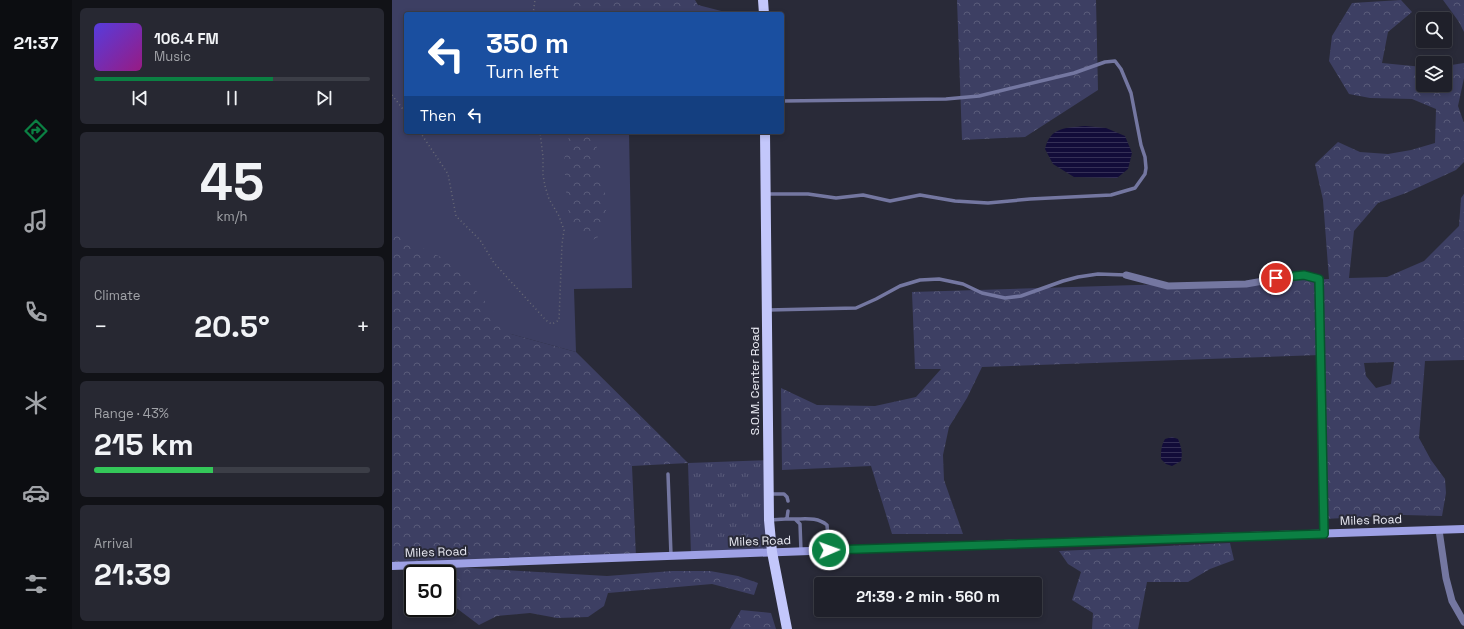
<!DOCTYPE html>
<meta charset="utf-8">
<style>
:root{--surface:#1f202a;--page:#272832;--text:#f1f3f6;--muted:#a1a3a8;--line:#3c3e47;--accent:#0b8043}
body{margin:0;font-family:"Space Grotesk",sans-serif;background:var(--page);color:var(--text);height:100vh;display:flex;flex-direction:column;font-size:15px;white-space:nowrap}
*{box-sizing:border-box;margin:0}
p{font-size:13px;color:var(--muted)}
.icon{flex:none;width:22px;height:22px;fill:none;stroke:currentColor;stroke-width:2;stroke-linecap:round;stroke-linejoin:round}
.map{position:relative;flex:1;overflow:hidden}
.drawer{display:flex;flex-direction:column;gap:8px;padding:8px;background:#111217;width:320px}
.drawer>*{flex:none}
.banner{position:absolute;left:12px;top:12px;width:380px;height:122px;border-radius:4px;box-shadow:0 2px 6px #0003,0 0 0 1px var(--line);background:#1a4fa0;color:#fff;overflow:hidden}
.buttons{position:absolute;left:1024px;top:12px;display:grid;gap:8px}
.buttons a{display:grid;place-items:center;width:36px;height:36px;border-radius:4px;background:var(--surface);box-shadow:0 2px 6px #0003,0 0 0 1px var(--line);font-size:20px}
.speed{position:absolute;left:12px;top:565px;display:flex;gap:8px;font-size:20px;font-weight:700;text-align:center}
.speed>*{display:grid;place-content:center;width:52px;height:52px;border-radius:50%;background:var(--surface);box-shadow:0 2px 6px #0003,0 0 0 1px var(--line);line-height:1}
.speed .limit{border:2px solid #111;border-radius:6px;background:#fff;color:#111}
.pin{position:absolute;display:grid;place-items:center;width:34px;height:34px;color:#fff;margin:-17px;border:2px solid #fff;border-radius:50%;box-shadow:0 1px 4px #0007}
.me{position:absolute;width:44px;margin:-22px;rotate:88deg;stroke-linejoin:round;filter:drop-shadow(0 0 3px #0008)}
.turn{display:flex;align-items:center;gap:14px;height:84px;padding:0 16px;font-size:18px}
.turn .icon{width:52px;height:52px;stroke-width:2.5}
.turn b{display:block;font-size:28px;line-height:34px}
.then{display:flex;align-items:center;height:38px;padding:0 16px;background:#0003;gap:8px;font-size:15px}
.big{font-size:30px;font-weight:600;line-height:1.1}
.drawer .tile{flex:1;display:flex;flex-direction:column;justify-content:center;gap:6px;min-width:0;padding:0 14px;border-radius:6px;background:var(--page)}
.drawer .dial{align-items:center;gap:0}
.dial b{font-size:52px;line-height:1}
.song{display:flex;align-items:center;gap:12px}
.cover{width:48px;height:48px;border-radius:6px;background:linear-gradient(135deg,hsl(250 70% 55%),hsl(310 70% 35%))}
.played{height:4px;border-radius:2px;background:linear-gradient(90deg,var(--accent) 65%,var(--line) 65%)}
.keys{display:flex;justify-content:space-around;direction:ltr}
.heat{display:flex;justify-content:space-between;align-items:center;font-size:22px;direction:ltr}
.charge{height:6px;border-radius:3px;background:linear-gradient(90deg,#34c759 43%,var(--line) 0)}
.trip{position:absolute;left:422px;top:577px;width:228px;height:40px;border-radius:4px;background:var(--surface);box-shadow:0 2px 6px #0003,0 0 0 1px var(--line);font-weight:600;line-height:40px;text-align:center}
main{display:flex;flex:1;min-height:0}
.dock{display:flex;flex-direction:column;width:72px;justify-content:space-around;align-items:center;background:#0c0d11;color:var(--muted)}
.dock .icon{width:28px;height:28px}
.dock .active{color:var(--accent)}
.dock b{font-size:18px;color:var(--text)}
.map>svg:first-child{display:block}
.green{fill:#3d3f63}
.forest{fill:url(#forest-crowns);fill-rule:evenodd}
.park{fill:url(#park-tufts)}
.water{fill:url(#water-rules)}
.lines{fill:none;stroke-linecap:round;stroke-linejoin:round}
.path{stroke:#686976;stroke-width:1.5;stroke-dasharray:1 3;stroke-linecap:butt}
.service{stroke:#7477a1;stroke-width:3.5}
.minor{stroke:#7477a1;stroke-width:7}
.secondary{stroke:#9ea1e5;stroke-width:8}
.primary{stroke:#c3c7fb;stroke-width:10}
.route-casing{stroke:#07532c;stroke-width:10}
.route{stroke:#0b8043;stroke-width:7}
.labels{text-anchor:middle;stroke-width:4;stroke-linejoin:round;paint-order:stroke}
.street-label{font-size:12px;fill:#ecedf6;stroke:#292a38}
</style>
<main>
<nav class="dock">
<b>21:37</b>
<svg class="icon active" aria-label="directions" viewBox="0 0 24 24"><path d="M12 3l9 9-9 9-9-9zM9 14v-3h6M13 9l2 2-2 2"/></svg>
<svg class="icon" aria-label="music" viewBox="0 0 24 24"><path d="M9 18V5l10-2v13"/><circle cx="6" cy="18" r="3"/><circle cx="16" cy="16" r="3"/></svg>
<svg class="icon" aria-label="phone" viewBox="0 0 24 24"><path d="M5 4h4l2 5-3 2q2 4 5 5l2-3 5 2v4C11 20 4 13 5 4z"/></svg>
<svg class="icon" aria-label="climate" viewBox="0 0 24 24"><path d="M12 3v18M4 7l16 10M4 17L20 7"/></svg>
<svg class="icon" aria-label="car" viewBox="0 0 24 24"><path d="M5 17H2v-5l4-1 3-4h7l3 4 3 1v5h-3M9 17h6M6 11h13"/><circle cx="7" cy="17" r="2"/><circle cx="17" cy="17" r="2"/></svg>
<svg class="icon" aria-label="filters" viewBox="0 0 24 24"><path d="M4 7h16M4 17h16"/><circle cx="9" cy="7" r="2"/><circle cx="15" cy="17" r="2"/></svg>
</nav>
<section class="drawer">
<div class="tile">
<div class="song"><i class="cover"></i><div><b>106.4 FM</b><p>Music</p></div></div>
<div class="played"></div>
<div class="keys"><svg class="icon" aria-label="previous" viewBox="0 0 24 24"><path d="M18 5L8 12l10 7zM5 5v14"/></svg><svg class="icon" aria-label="pause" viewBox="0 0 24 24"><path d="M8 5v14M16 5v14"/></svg><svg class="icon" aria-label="next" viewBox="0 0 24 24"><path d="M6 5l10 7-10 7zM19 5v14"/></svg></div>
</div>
<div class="tile dial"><b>45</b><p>km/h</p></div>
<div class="tile"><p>Climate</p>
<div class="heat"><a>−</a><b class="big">20.5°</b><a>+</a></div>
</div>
<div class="tile"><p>Range · 43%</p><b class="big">215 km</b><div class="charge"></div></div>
<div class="tile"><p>Arrival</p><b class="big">21:39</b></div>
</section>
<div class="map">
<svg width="1072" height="629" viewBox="0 0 1072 629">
<defs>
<pattern id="forest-crowns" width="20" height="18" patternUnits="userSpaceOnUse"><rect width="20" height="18" fill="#3d3f63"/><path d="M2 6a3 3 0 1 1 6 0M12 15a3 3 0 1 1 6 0" fill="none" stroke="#595b7a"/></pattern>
<pattern id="park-tufts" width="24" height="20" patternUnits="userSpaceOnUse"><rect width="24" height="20" fill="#3d3f63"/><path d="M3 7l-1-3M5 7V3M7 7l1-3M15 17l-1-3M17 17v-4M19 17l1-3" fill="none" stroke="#595b7a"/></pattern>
<pattern id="water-rules" width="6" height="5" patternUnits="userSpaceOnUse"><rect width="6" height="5" fill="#120c39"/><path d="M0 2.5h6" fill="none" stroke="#353056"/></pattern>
</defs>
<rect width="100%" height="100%" fill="#292a38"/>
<path class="green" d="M0,0h235v14h-221v118h223l3,156 -58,1 2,63 -184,-51z"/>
<path class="forest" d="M180,0h123l3,5 35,9h-163z
M565,0h139l2,90 -73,47 -63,3z
M1009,0l11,12 -24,20 -6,31 41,4v18h22v-19l19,-3v15l-6,28 6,17v39l-8,8 -50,23 -28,10 -24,28 -5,47 38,-1 37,-16 35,-35 2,-28 3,-4v166l-39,1 -6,77 12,22 14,19 1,14 -4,23 -38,-1 -80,4 -4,-164 -338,12 -15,31 -18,29 -6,28 1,25 19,54h-71l-21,-68 -89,4 -1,-82 36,17 58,1 41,-9 25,-28h-26l-3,-77 417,-13 -6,-79 -8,-36 23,-22 22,10 28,2 23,-4 24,-7 1,-34 -24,-10 -42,-1 -21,-4 -20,-33 3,-25 20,-33zM1002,362l-3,22 -15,4 -10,-12 -2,-13z
M1051,0h21v32l-5,-10z
M178,132h24l13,72 -5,31 -15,8 -18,-27 -3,-25 -2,-31z
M0,233l63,31 56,70 65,18 112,111 -56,3 4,91 -244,9z
M838,543l4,17 -24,9 -22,13h-41l-9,47h-46l1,-16 -21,-13 9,-28 -13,-8 -9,-13z
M61,567l154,9 65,-5h38l28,5 20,7 -4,12 -42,-11 -104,9 -4,13 -16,11 -31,1 -27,-5 -33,3 -18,9 -32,-24v-27h-10z
M349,610l30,3 5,16h-46z"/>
<path class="park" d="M376,460l4,92 -81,3 -3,-92z"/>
<path class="water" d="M693,126l21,2 19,8 7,17 -4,16 -11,9 -43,-1 -21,-13 -8,-15c5,-22 21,-21 40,-23z
M780,437l6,2c3,8 5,13 3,22l-9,5 -6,-2 -5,-5c0,-8 0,-13 4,-20z"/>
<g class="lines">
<path class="path" d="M141,14l2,-14
M0,95l14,18
M28,132l28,42 8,42 24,24 14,23 50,55 4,4 4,2 7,-4 3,-76 2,-14 -5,-14 -10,-17 -4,-13 -2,-11v-18l-3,-25"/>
<path class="service" d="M376,194h40l28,4 27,-3 27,6 30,-6 35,6 33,2 42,-4 81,-4 24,-7 10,-14 1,-6 -1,-11 -4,-12 -10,-52 -10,-24 -6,-8 -10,1 -31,11 -95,23 -33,3 -164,2
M376,310l88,-2 20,-9 24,-13 20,-6 19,-1 24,5 19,9 23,5 16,-2 42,-15 15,-4 20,-3 28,1
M276,474l3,81
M377,494h15l3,3 1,4
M393,519h10l5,5 1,27
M403,519c11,0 22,-2 32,6l2,25
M378,520l15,-1 2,-1 1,-7"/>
<path class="minor" d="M734,275l42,11 78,-2 46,-8 13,-1 14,4 5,255
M1047,530l7,48 6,23 12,21"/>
<path class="secondary" d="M0,566l582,-21 490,-16"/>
<path class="primary" d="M371,0l1,14
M373,132l4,388 3,32 15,77"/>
</g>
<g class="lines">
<g class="route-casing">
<path id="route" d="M437,550l495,-16 -5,-255 -15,-4 -28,3"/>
</g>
<use href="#route" class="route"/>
</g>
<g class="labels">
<g class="street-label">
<text transform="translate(363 381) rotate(-90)" y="4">S.O.M. Center Road</text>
<text transform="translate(979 520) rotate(-2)" y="4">Miles Road</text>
<text transform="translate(368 541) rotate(-2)" y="4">Miles Road</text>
<text transform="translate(44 552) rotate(-2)" y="4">Miles Road</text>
</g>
</g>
</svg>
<div class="buttons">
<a><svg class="icon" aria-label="search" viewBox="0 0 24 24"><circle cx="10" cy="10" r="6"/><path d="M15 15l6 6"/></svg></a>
<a><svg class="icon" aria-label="layers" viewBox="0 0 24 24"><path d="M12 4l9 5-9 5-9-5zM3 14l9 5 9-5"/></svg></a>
</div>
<div class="speed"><div class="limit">50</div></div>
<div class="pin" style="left:884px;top:278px;background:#d93025"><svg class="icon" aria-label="arrive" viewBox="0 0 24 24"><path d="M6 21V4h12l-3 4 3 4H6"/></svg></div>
<svg class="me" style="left:437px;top:550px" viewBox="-20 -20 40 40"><circle r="17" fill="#0b8043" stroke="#fff" stroke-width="3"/><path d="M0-11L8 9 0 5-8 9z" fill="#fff"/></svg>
<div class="trip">21:39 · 2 min · 560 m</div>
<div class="banner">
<div class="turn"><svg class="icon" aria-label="left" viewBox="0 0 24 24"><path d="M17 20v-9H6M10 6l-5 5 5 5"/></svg><div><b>350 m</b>Turn left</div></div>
<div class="then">Then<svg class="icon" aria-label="left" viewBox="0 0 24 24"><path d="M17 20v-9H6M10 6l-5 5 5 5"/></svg></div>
</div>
</div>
</main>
